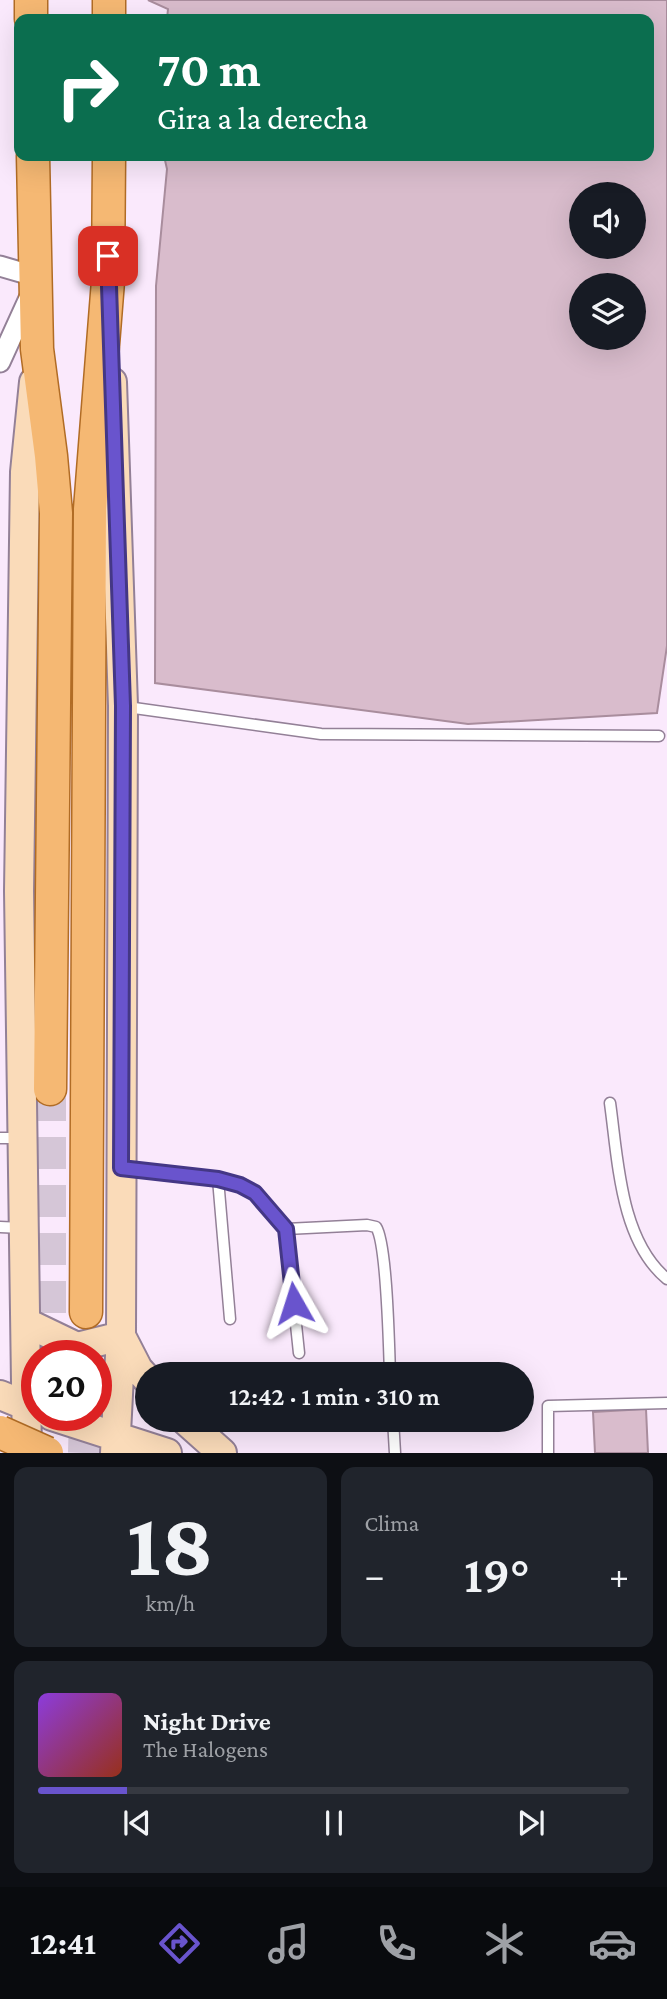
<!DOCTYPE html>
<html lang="es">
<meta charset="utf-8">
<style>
:root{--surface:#171b24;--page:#20242c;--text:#f1f3f6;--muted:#9ea1a6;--line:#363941;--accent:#6954cd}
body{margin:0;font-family:"Crimson Pro",serif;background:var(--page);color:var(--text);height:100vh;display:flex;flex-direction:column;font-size:26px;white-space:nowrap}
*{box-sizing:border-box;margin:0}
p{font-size:23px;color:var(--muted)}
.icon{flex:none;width:38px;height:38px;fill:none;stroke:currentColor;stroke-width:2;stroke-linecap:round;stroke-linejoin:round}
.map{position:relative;height:1453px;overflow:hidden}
.details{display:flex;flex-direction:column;gap:14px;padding:14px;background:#0d0f14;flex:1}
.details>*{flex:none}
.hud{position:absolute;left:14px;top:14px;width:640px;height:147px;border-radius:14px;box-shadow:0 7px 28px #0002;background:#0b6e4f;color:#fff;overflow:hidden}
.buttons{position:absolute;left:569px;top:182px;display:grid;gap:14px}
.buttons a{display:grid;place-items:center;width:77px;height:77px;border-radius:50%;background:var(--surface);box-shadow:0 7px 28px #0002;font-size:35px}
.speed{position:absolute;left:21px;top:1340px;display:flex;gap:14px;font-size:35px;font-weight:700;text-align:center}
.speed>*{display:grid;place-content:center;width:91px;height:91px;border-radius:50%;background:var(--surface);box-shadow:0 7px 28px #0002;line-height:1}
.speed .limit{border:10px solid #d22;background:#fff;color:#111}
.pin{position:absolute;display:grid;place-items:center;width:60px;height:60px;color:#fff;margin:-30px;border-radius:14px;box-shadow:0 4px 10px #0006}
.me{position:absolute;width:77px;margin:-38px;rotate:354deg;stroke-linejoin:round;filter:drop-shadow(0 0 5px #0008)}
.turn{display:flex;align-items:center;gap:24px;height:147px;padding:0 28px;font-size:32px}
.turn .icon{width:91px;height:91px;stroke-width:2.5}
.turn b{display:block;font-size:49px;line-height:60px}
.big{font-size:52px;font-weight:600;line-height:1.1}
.details .tile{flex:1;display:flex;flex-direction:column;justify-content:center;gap:10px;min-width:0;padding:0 24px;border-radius:14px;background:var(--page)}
.details .dial{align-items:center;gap:0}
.dial b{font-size:91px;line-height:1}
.song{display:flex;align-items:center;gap:21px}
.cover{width:84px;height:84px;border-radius:10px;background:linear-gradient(135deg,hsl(270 70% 55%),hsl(10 70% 35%))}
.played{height:7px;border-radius:4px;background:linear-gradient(90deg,var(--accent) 15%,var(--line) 15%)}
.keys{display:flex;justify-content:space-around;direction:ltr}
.heat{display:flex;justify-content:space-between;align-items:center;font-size:38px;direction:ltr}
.details .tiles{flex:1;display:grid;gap:14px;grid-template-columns:1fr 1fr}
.tile:last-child{grid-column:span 2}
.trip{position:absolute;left:135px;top:1362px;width:399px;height:70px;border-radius:35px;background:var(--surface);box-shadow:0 7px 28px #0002;font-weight:600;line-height:70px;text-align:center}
.tabs{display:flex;height:112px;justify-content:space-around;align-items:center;background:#090b0e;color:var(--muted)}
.tabs .icon{width:49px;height:49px}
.tabs .active{color:var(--accent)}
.tabs b{font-size:32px;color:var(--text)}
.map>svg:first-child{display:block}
.building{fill:#d9bccc;stroke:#a98d9d;stroke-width:2;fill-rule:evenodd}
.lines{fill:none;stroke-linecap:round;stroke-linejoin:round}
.primary-tunnel{stroke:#d5c6d7;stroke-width:32;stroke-dasharray:32 16;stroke-linecap:butt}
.lane-casing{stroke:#938097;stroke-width:13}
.street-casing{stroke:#938097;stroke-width:23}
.secondary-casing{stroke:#938097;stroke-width:32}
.primary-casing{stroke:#b16c25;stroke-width:35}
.lane{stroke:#fff;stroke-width:10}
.street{stroke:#fff;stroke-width:19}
.secondary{stroke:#fadbb9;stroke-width:28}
.primary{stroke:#f5b873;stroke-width:32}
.primary-bridge-casing{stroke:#b16c25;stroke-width:35;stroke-linecap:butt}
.primary-bridge{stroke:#f5b873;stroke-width:32}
.route-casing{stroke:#443785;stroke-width:18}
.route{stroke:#6954cd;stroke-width:12}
</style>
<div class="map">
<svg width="667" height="1453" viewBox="0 0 667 1453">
<rect width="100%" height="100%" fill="#fae9fc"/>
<path class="building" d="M148,0h519v646l-10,67 -189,11 -313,-41 1,-397 11,-117 -3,-13h485v-137h-482l1,-10zM581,194h53v53h-53zM581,285h53v53h-53z
M646,1409l2,44h-53l-2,-41z"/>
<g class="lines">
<path class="primary-tunnel" d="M50,1089v267
M84,1453l1,-37"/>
<g class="lane-casing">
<path id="lane" d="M127,707l194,27 338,2
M610,1103c8,57 10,137 57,176
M0,1138h20
M125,1169c33,3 102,5 128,23 13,10 23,25 33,37l81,-4 9,2c11,16 13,121 14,147
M218,1179l12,140
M0,1227l22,1
M286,1229l13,124
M393,1419l2,34
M548,1453v-47l119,-3"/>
</g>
<g class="street-casing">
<path id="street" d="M0,266l34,10
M0,362l31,-68"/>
</g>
<g class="secondary-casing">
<path id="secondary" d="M112,382l11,324 -2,630 -6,117
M27,1323l50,24 44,-11 17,33 9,10
M0,1395l37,15
M52,1416l115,37
M184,1419l38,34
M27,1453l-8,-562 6,-419 9,-90"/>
</g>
<g class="primary-casing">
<path id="primary" d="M31,0v19
M109,0v19
M33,156l4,193 14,107 5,57 -6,576
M86,1312l4,-803 18,-228 1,-125"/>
</g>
<use href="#lane" class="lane"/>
<use href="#street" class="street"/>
<use href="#secondary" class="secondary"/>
<use href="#primary" class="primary"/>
<g class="primary-bridge-casing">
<path id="primary-bridge" d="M0,1432l47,21"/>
</g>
<use href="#primary-bridge" class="primary-bridge"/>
</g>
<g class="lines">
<g class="route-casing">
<path id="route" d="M108,256l15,450 -2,462 97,11 22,6 15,8 31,36 8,74"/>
</g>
<use href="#route" class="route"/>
</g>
</svg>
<div class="buttons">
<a><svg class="icon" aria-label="sound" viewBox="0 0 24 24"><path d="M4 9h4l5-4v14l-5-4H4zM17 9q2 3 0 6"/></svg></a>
<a><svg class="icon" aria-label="layers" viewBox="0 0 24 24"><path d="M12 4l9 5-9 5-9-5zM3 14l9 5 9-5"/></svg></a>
</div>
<div class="speed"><div class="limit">20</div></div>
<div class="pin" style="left:108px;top:256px;background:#d93025"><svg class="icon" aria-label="arrive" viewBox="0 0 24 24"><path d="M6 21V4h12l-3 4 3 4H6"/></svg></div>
<svg class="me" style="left:294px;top:1303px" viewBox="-20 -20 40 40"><path d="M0-17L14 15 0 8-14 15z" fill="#6954cd" stroke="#fff" stroke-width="4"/></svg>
<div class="trip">12:42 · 1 min · 310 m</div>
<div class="hud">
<div class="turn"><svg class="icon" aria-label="right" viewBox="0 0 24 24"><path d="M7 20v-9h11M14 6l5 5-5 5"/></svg><div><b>70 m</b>Gira a la derecha</div></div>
</div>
</div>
<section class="details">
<div class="tiles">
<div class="tile dial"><b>18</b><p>km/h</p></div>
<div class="tile"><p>Clima</p>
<div class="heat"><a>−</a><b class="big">19°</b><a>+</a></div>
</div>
<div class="tile">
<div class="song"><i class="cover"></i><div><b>Night Drive</b><p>The Halogens</p></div></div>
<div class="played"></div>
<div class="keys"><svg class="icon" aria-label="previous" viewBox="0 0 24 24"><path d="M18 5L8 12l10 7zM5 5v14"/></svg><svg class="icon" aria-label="pause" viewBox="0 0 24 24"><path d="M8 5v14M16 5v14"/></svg><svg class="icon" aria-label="next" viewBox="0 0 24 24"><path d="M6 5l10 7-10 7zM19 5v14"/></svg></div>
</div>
</div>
</section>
<nav class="tabs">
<b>12:41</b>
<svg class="icon active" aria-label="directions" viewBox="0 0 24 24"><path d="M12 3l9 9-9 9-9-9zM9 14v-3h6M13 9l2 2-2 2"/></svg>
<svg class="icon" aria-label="music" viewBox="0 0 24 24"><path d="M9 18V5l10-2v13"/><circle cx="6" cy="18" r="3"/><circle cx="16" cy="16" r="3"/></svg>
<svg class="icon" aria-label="phone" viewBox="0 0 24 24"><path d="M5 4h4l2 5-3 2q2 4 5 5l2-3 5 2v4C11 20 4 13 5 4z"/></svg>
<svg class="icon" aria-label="climate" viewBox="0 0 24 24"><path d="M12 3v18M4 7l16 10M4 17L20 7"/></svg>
<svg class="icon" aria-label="car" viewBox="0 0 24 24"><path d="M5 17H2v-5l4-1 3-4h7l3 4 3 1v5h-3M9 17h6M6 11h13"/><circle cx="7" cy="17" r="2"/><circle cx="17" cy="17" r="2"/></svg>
</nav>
